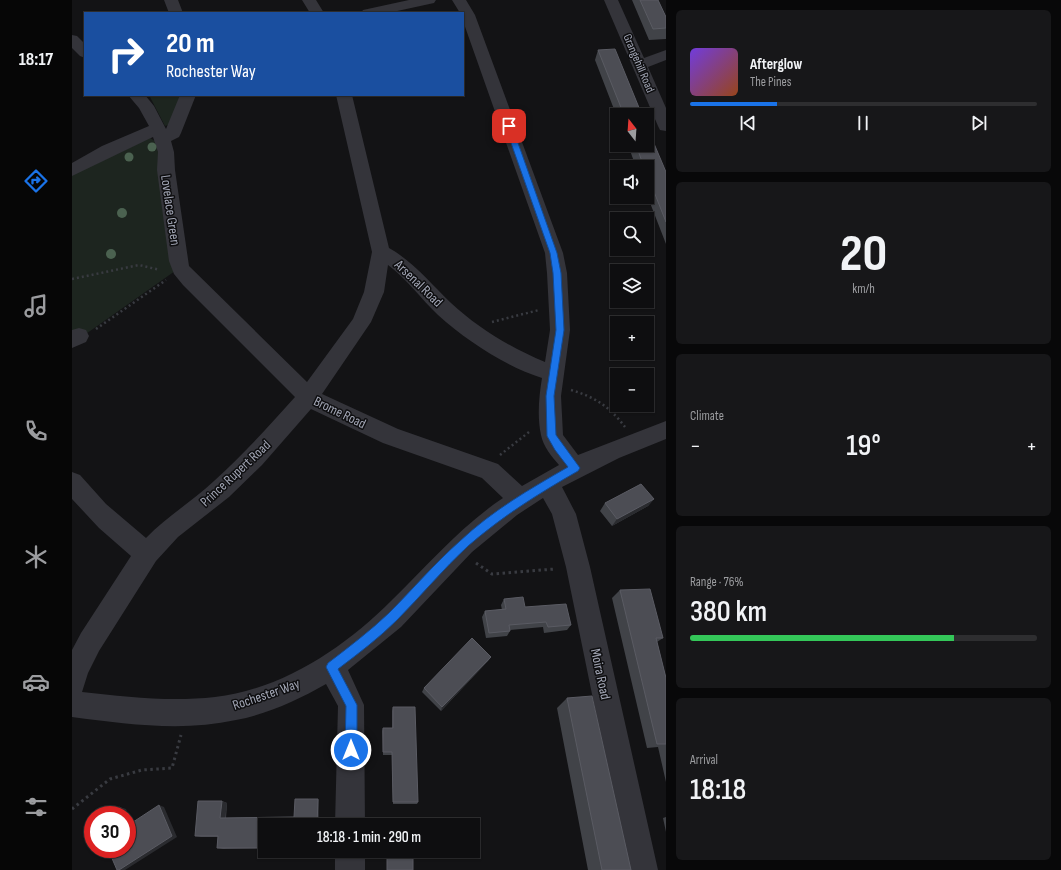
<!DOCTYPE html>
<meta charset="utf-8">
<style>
:root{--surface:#0e0e10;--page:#171719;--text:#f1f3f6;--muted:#9b9c9f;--line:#2e2e30;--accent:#1a73e8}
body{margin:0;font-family:"Sofia Sans Condensed",sans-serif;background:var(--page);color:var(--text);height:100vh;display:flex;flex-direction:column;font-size:15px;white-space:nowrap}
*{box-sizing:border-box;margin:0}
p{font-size:13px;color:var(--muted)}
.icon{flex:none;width:22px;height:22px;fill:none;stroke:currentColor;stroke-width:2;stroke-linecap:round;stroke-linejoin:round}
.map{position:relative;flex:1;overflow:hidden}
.panel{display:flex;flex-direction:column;gap:10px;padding:10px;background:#080809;width:395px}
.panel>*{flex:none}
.banner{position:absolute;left:12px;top:12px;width:380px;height:84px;border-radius:0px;box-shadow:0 1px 3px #0004,0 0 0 1px var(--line);background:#1a4fa0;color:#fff;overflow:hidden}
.needle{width:26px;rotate:343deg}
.controls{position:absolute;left:538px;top:108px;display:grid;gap:8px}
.controls a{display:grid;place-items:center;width:44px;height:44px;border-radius:0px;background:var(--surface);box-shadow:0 1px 3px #0004,0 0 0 1px var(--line);font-size:20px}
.speed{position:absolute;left:12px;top:806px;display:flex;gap:8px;font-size:20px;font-weight:700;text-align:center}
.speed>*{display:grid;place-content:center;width:52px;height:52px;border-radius:50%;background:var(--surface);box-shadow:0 1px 3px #0004,0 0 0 1px var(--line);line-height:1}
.speed .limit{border:6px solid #d22;background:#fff;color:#111}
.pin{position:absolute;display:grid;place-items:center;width:34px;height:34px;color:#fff;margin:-17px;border-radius:8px;box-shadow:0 2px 6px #0006}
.me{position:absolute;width:44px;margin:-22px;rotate:0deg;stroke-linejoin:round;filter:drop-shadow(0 0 3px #0008)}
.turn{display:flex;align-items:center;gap:14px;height:84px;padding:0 16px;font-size:18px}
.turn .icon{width:52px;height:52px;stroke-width:2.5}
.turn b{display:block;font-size:28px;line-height:34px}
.big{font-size:30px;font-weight:600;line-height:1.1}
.panel .card{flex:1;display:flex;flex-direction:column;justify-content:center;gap:6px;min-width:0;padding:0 14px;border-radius:6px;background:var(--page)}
.panel .dial{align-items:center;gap:0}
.dial b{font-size:52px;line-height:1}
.song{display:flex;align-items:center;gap:12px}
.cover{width:48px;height:48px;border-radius:6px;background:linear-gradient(135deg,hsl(260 70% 55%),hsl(20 70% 35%))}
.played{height:4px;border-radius:2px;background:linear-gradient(90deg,var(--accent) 25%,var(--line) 25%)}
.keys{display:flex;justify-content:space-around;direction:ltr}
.heat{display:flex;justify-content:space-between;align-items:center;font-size:22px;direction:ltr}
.charge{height:6px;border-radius:3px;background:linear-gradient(90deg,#34c759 76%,var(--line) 0)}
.trip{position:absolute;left:186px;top:818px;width:222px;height:40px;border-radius:0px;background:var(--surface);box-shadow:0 1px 3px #0004,0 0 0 1px var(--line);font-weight:600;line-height:40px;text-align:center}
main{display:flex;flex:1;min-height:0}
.dock{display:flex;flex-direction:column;width:72px;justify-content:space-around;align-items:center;background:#060606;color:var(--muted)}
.dock .icon{width:28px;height:28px}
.dock .selected{color:var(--accent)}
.dock b{font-size:18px;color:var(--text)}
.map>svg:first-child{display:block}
.green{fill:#1d251f}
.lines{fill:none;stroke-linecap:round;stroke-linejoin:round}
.path-far1{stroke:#393b41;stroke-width:2.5;stroke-dasharray:2 3;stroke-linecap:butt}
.path{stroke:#393b41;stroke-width:3;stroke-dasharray:2.5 3.5;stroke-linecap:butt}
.minor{fill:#34343a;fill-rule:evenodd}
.tree{fill:#4b6250}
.wall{fill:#414348}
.shaded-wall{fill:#2a2b2f}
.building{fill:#4c4d54;stroke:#5a5b63}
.route{fill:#1a73e8;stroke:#114b97}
.labels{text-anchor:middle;stroke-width:3;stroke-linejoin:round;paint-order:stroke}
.far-street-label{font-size:12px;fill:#a3a7b6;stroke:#0e0e10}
.street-label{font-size:14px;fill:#a3a7b6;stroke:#0e0e10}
</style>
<main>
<nav class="dock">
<b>18:17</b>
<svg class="icon selected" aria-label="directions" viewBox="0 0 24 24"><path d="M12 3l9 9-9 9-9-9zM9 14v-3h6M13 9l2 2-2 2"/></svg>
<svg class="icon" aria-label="music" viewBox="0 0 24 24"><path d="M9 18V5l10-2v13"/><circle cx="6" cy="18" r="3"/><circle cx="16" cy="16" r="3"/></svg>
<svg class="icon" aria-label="phone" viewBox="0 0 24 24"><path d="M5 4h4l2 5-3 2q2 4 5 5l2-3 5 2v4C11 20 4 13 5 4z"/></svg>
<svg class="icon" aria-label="climate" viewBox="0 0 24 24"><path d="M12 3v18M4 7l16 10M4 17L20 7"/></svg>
<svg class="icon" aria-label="car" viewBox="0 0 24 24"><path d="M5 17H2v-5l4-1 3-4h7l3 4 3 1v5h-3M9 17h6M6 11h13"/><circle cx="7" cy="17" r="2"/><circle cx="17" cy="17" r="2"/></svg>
<svg class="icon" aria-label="filters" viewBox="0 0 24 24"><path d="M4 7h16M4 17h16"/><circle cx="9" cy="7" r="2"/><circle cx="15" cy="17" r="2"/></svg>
</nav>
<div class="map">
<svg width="594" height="870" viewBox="0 0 594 870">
<rect width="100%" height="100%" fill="#131315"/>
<path class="green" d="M77,95h33l-11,29 -6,2z
M78,138l5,3 2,4 18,126 -92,65 -11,1v-162z"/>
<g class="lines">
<path class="path-far1" d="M0,279l67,-14 21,5
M420,322l47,-12
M24,329l70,-49
M499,390c24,7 39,17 54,37
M428,455l29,-23"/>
<path class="path" d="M404,563l16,11 63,-5
M0,809l38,-30 32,-9 30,-2 9,-33"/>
<path class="minor" d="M92,0h14l5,13h-14z
M230,0h14l8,13h-14z
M337,0h27l-2,3 -46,10h-27l2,-3z
M380,0h14l9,15 88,238 4,20 3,57 -9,66 2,39 15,20 88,-34v18l-47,19 -57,29 14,27 14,53 68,303h-30l-62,-303 -14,-53 -9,-16 -26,17 -45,37 -71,75 -53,43 16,35 1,120h-30l3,-119 -12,-22c-28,16 -58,30 -90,36 -54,12 -110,4 -164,-3v-67l9,-17 50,-77 -32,-28 -27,-29v-27l8,3 26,29 40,34c21,-22 46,-36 68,-57 29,-26 55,-55 81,-84l-112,-112 -9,-11 -5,-13 -12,-91 1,-18 -5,-15 -81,39v-13l30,-17 47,-20 -10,-18 -11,-13h17l9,11 12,23 14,-34h16l-15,38 -2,4 -8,4 3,11 1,18 14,96 118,116 46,-63 11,-27 8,-40 -36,-157h16l37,153c25,14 42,36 62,55 27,25 60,45 94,59l5,-32 -3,-57 -2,-20 -82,-232v-8h-3zM316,265c19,14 33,34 50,50 29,26 67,51 104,63 -3,18 -5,39 -1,57 2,11 11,22 18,30l-37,21 -24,-22 -100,-35 -76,-35 49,-72 13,-30zM239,409l72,34 99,35 21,20c-42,28 -75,67 -111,102 -48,48 -109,89 -177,97 -44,5 -89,0 -133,-5l6,-19 11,-22 57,-90 22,-24 51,-40 33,-32z
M532,0h14l26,58 22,-8v10l-18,7 18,41v23l-6,-1 -2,-4z
M0,35l5,1 8,8v14l-5,-2 -8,-8z
M7,328l7,2 3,6 -3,6 -14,6v-18z
M263,851h30v19h-30z"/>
</g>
<g class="tree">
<circle cx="80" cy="147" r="4.5"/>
<circle cx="57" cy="157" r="4.5"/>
<circle cx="50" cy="213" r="5"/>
<circle cx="39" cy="254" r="5"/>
</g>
<path class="wall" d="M560,0h26l8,17v22l-17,1z
M526,50l44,65h-25v2l-22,-57z
M556,145h19l19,27v72l-19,-49v-28h-11z
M582,499l-6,7 -36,20 -12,-15 5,-8z
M548,590l43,48 -6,4 9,36v104l-8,-35 -11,1 -35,-150z
M432,599l21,8 46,18 -4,5 -23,3 -1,-6 -33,3v1l-3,5 -21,2 -4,-21 3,-6 17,-1 -1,-5z
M419,657l-3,4 -47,50 -19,-19 2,-4z
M495,698l64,172h-43l-31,-162z
M321,707l25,95 -1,2h-24l-1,-49h-9l-1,-24 1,-3h9v-17z
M246,799l1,2v24h-54v23l-42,1 -6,-1 1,-11h-17l-6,-1 27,-35 5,2 -1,15 68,-1z
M594,817v15l-3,-14z"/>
<path class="shaded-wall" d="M582,499l-6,7 -36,20 5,-7z
M419,657l-3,4 -47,50 1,-4z
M246,799l1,2v24h-2z
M150,801l5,2 -2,17 -5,-2z
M87,805l5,2 13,30 -52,33h-6z
M48,807l6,2 7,18 -6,-1v-11h-4z"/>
<path class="building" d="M568,0h18l8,17v11l-13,1z
M543,49l27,66h-18l-26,-65z
M575,127l19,45v50l-19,-48v-7h-3l-8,-22h11z
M569,484l13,15 -37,20 -12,-16z
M578,589l13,49h-7l10,40v66h-9l-37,-154z
M451,597l2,10 41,-3 5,21 -23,2 -2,-5 -37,3 1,6 -21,2 -4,-22 21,-2 -2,-10z
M400,638l19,19 -49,50 -18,-19z
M520,696l39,174h-29l-35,-172z
M321,707h22l3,95h-25l-1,-50h-9v-24h10z
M223,799h23l-1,26h-52v23h-48l1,-12h-23l3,-35h24l-2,17 74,-1z
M87,805l13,31 -53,34h-2l-9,-21h19v-24v1z
M48,807l3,8h-15z
M315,851h26v19h-26z"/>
<path class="route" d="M434,124l6,2 45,127 4,20 3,57 -10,66 2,39 24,33 -2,3c-40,23 -74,44 -110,75 -25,23 -47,50 -71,74 -18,18 -38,33 -59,49l19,36v45l-2,4 -4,2 -4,-2 -2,-4 1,-44 -18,-35 -2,-4 2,-4c21,-16 42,-32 61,-50 24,-24 46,-50 71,-72 33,-31 70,-52 108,-74l-13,-17 -8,-14 -1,-40 10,-66 -3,-57 -3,-20 -45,-127z"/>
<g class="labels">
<g class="far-street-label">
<text transform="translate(567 63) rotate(67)" y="4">Grangehill Road</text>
</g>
<g class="street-label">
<text transform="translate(99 210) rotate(82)" y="5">Lovelace Green</text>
<text transform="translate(347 283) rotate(44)" y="5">Arsenal Road</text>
<text transform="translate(268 412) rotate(26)" y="5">Brome Road</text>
<text transform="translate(163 473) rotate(-43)" y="5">Prince Rupert Road</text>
<text transform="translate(529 674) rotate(78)" y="5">Moira Road</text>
<text transform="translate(194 694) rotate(-19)" y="5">Rochester Way</text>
</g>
</g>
</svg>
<div class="controls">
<a><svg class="needle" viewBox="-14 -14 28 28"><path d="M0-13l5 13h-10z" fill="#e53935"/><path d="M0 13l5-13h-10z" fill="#9b9c9f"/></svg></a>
<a><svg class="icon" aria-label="sound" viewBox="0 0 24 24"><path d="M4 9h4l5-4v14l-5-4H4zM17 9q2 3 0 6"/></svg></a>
<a><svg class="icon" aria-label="search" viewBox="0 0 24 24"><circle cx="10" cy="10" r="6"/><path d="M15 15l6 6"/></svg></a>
<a><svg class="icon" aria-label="layers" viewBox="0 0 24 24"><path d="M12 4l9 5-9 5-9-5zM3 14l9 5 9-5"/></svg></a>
<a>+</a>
<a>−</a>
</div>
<div class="speed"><div class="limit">30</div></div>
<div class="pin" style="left:437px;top:126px;background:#d93025"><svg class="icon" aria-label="arrive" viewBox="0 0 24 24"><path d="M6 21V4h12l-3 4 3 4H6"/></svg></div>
<svg class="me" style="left:279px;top:750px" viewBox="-20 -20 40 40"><circle r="17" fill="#1a73e8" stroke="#fff" stroke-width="3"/><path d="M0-11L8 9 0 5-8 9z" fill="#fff"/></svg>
<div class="trip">18:18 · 1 min · 290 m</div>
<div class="banner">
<div class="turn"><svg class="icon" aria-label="right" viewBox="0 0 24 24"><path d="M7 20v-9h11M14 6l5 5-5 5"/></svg><div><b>20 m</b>Rochester Way</div></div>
</div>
</div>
<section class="panel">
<div class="card">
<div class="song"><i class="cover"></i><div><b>Afterglow</b><p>The Pines</p></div></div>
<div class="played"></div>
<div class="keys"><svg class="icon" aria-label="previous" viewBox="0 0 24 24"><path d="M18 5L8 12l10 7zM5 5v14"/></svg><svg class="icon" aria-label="pause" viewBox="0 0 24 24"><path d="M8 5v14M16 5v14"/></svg><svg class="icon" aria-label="next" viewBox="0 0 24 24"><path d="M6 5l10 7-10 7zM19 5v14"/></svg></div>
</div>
<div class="card dial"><b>20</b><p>km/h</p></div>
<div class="card"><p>Climate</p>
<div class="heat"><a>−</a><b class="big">19°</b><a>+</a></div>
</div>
<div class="card"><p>Range · 76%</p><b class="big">380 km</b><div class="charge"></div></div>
<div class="card"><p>Arrival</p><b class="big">18:18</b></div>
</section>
</main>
